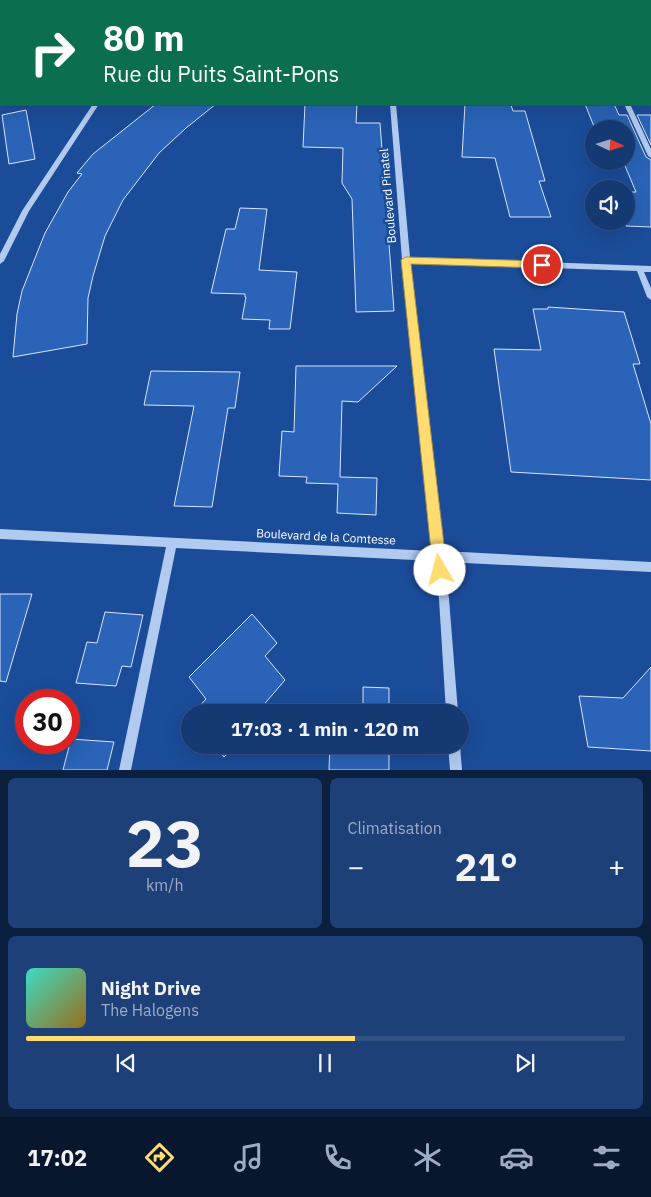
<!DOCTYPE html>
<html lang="fr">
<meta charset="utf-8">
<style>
:root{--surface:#143973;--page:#1d4078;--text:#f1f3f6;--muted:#9dacc4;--line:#335385;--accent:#ffdc6f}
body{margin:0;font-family:"IBM Plex Sans",sans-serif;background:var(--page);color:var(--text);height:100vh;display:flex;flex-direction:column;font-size:19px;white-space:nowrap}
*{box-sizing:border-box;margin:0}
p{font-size:16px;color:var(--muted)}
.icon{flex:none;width:28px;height:28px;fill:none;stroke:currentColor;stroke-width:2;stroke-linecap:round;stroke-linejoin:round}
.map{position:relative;height:770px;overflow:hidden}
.panel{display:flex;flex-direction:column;gap:8px;padding:8px;background:#0b1f3f;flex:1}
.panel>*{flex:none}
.banner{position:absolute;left:0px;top:0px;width:651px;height:105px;box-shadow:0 5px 20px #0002,0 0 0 1px var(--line);background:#0b6e4f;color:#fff;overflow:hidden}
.needle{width:32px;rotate:94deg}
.fabs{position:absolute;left:585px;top:120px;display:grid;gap:10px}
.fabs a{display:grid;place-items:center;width:50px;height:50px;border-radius:50%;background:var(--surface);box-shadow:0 5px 20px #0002,0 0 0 1px var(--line);font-size:25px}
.speed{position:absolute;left:15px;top:689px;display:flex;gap:10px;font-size:25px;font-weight:700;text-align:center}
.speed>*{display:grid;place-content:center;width:65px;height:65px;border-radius:50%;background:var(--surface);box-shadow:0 5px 20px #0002,0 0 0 1px var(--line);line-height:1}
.speed .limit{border:8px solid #d22;background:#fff;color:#111}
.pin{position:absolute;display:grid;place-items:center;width:42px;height:42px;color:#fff;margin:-21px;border:2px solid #fff;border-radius:50%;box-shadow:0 1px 5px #0007}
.me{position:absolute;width:55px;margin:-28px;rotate:352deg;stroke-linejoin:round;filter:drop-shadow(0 0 4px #0008)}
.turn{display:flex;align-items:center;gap:18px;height:105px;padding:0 20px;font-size:22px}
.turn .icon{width:65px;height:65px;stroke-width:2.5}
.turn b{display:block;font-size:35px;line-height:42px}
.big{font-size:38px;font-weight:800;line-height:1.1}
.panel .tile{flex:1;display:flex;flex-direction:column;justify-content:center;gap:8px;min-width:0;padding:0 18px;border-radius:8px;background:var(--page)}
.panel .dial{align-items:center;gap:0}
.dial b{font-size:65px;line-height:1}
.song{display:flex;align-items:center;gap:15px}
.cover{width:60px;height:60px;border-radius:8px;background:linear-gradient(135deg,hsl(170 70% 55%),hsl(40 70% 35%))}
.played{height:5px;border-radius:2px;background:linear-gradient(90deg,var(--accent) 55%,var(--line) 55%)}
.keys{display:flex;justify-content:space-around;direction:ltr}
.heat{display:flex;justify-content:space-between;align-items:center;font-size:28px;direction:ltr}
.panel .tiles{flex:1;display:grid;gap:8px;grid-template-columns:1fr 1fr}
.tile:last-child{grid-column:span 2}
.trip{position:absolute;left:181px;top:704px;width:288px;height:50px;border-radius:25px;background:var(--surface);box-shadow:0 5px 20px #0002,0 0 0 1px var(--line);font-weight:800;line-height:50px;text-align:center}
.menu{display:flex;height:80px;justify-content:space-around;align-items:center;background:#08172e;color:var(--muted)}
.menu .icon{width:35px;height:35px}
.menu .on{color:var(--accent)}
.menu b{font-size:22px;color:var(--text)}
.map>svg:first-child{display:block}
.building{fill:#2a63b7;stroke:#d7e6fb}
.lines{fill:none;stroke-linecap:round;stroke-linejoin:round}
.minor{fill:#b0caf0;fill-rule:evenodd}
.route{fill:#ffdc6f;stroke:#a68f48}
.labels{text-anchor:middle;stroke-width:5;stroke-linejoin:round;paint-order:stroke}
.street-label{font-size:12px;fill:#fff;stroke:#1b4c99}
</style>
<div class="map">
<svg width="651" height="770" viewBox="0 0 651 770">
<rect width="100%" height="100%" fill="#1b4c99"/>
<path class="building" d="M156,104h60l-30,24 -27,25 -36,47 -18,36 -12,40 -5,22 -1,46 -74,13 4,-43 5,-23 23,-58 23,-41 14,-18 -5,-1 16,-19z
M305,104h52l-1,19h24l14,188 -38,1 -4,-113 -10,-16 1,-35 -40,-1z
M465,104l46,1 2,6h12l20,70h-6l12,36h-41l-15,-59 -33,-1z
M585,104h29l5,11h8l19,42 5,3v67l-25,-1v-34h10l-13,-31h3v-32h-31z
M26,110l9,49 -26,5 -7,-49z
M637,115h14v30z
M240,208l27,1 -8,61 38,2 -7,57h-21l1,-9 -28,-1 4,-22h-1v-3l-34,-1 15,-64h9z
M548,307l76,5 16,52h-7l18,60v56l-140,-8 -17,-123 47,1 -8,-41h15z
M296,366h101l-39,36 -16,-1 -2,76 37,1 -1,37 -39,-2 1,-29 -32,-1 1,-6 -28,-1 3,-45 12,1z
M151,371l89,1 -5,36h-7l-16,99 -38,-1 20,-100 -50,-1z
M0,594h32l-26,88 -6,-1z
M105,612l38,3 -12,52 -9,-1 -6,20 -40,-3 11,-41 10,1z
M252,614l25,29 -12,13 20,24 -24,28 3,4h-70l12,-13 -17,-22z
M651,667v84l-63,-4 -9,-51 44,2z
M363,687l26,1v24h-26z
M71,739l43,3 -7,28h-44z
M215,745h20l-11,12z
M330,745h59v25h-60z"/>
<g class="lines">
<path class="minor" d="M0,0h20l-20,2z
M446,0h4v1h-4z
M650,26h1v4h-1z
M0,64h1v4h-1z
M650,93h1v5h-1z
M93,104h6l-70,107 -25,50 -4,3v-10l22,-43z
M390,104h6l14,153 241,9v6h-7l7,16v12l-4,-3 -10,-26 -227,-8 33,288 208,11v10l-207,-10 5,37 9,113h-12l-7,-113 -5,-38 -258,-13 -45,222h-12l47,-223 -166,-8v-10l432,22 -30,-291z
M624,104h6l21,45v9l-3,-2z
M448,745h12l2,25h-12z"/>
</g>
<path class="route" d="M406,257l136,4 5,4 -5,3 -131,-4 36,306 -2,5 -5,2 -5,-2 -2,-5 -32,-310z"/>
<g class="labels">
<g class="street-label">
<text transform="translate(388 196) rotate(-95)" y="4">Boulevard Pinatel</text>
<text transform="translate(326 537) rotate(3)" y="4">Boulevard de la Comtesse</text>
</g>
</g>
</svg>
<div class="fabs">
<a><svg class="needle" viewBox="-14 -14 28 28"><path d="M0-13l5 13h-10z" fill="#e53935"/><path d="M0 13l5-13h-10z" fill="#9dacc4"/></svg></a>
<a><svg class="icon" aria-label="sound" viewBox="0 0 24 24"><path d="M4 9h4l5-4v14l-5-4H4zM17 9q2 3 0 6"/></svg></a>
</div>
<div class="speed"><div class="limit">30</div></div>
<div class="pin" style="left:542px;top:265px;background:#d93025"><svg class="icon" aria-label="arrive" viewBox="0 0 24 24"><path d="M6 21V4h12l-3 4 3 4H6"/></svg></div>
<svg class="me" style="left:440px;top:570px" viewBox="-20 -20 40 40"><circle r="19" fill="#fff"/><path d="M0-13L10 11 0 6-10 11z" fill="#ffdc6f"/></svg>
<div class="trip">17:03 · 1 min · 120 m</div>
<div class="banner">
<div class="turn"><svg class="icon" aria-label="right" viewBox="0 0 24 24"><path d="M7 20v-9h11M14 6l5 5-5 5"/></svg><div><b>80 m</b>Rue du Puits Saint-Pons</div></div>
</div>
</div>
<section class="panel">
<div class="tiles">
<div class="tile dial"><b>23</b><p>km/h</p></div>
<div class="tile"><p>Climatisation</p>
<div class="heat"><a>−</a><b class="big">21°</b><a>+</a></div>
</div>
<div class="tile">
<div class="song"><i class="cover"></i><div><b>Night Drive</b><p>The Halogens</p></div></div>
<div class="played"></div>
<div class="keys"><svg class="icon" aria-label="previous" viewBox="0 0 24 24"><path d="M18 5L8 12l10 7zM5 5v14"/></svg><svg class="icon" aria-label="pause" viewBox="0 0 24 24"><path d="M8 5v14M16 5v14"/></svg><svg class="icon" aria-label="next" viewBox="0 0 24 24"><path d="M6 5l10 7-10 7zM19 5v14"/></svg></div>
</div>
</div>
</section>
<nav class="menu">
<b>17:02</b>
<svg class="icon on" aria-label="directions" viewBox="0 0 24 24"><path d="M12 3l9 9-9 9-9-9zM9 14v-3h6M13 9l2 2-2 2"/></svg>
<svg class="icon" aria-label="music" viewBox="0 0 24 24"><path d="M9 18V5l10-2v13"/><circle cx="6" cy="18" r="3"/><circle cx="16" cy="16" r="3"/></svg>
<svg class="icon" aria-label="phone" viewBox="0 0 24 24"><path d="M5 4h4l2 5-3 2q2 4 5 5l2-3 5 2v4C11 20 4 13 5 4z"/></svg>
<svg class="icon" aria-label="climate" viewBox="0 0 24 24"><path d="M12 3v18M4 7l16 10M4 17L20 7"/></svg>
<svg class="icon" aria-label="car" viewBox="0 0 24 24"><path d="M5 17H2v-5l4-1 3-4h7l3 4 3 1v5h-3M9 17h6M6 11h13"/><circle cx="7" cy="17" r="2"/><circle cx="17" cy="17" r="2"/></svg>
<svg class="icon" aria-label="filters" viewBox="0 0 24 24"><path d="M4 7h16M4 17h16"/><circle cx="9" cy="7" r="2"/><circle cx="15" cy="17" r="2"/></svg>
</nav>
